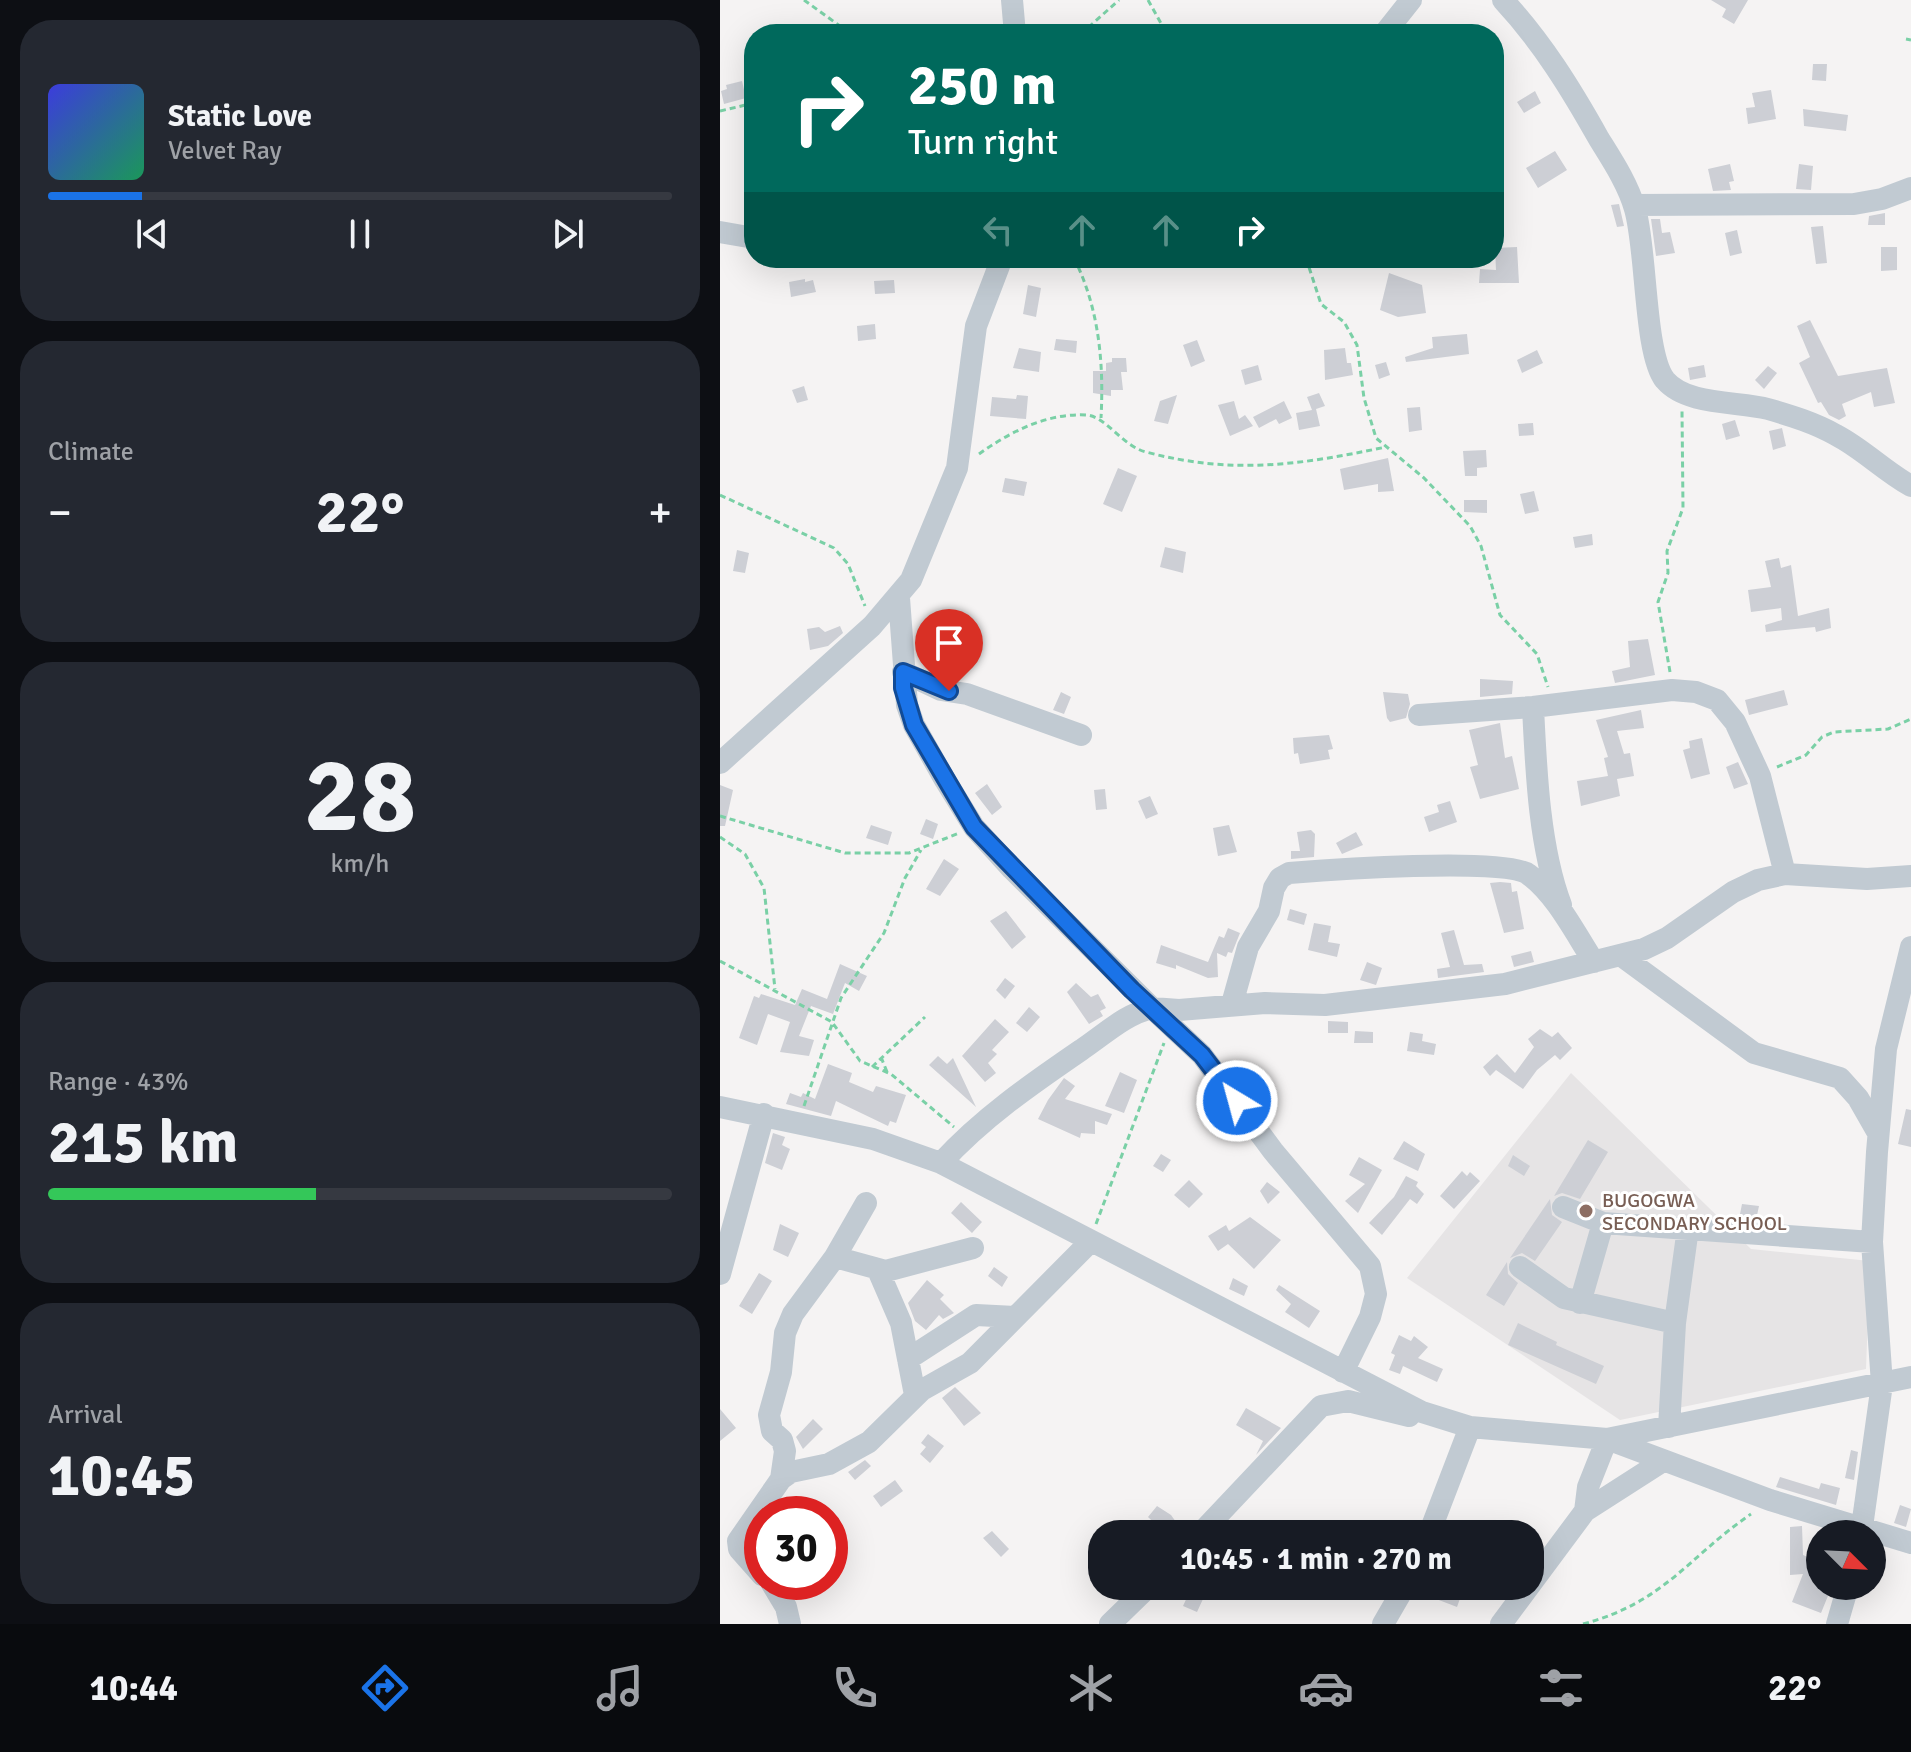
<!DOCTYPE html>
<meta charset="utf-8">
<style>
:root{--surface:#171b24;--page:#242831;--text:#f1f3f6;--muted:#9ea1a6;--line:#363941;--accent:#1a73e8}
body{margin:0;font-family:Signika,sans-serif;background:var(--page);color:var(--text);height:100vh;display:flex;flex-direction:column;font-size:30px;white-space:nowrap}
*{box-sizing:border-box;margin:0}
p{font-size:26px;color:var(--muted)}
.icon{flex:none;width:44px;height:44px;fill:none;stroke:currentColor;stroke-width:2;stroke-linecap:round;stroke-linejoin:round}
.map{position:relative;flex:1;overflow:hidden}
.sheet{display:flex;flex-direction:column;gap:20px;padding:20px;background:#0d0f14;width:720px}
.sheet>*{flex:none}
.guide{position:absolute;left:24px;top:24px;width:760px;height:244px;border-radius:32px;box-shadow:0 8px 32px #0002;background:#00695c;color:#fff;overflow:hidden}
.needle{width:52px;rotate:114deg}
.controls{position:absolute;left:1086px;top:1520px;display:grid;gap:16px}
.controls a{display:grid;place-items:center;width:80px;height:80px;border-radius:50%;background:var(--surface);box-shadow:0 8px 32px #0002;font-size:40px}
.speed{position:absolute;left:24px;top:1496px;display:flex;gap:16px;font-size:40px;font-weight:700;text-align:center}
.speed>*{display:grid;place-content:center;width:104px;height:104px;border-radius:50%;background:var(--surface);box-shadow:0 8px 32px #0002;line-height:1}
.speed .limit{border:12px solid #d22;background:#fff;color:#111}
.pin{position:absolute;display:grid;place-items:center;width:68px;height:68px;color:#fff;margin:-82px -34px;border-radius:50% 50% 50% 0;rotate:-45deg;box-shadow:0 0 8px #0007}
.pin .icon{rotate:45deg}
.me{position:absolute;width:88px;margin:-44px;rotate:323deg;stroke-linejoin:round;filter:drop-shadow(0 0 6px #0008)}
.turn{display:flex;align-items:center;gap:28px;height:168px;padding:0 32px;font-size:36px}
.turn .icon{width:104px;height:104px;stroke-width:2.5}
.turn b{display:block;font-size:56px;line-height:68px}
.lanes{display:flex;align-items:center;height:76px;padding:0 32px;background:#0003;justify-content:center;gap:40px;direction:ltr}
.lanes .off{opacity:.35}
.big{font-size:60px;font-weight:800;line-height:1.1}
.sheet .widget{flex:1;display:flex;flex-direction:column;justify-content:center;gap:12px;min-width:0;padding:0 28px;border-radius:32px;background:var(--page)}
.sheet .dial{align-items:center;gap:0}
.dial b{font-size:104px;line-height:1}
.song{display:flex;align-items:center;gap:24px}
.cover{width:96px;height:96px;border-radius:12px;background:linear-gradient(135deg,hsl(240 70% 55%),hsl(150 70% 35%))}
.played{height:8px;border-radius:4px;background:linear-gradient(90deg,var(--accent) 15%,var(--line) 15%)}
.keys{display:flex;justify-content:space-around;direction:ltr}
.heat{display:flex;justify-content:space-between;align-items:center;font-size:44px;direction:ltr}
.charge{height:12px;border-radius:6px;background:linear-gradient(90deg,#34c759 43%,var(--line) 0)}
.trip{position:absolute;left:368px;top:1520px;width:456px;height:80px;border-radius:32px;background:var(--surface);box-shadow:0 8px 32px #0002;font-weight:800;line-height:80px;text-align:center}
.menu{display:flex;height:128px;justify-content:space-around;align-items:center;background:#090b0e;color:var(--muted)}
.menu .icon{width:56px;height:56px}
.menu .active{color:var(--accent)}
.menu b{font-size:36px;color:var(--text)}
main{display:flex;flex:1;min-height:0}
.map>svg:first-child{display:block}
.education{fill:#e6e4e5}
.building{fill:#cdcfd5}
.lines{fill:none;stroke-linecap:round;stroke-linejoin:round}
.path{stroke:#7ad0a6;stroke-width:3;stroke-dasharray:6 4;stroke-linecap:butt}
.minor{stroke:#c1cad2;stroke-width:22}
.route-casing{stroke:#114b97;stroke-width:20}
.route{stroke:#1a73e8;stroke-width:14}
.education-dot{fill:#8d6e63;stroke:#fff;stroke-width:3}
.labels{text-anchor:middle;stroke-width:6;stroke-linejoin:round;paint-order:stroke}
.education-label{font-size:20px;fill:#785e54;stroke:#fff;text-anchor:start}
</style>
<main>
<section class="sheet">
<div class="widget">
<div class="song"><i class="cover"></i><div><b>Static Love</b><p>Velvet Ray</p></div></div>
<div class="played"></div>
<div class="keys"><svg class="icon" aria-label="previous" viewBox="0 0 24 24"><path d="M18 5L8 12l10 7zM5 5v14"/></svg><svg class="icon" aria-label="pause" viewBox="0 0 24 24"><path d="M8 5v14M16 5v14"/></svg><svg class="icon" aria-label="next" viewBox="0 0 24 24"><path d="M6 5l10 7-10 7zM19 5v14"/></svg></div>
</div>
<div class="widget"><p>Climate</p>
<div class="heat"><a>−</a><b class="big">22°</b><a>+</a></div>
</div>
<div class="widget dial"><b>28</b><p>km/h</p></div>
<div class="widget"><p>Range · 43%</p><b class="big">215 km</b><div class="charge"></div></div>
<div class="widget"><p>Arrival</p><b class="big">10:45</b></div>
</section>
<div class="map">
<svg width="1191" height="1624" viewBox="0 0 1191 1624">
<rect width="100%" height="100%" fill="#f5f3f3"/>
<path class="education" d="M851,1073l180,176 119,12 -4,108 -246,51 -213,-142z"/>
<path class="building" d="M991,0h37l-14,24 -12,-7 4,-8z
M1093,64h14l-1,17 -14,-1z
M22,81l4,17 -22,6 -3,-13 6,-2 -1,-4z
M1051,90l5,29 -28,5 -2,-16 9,-1 -3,-14z
M815,91l6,12 -17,10 -7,-11z
M1083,109l45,6 -2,16 -42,-5z
M835,151l12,19 -29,18 -12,-20z
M1010,164l4,17 -5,1 2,8 -18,1 -5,-22z
M1079,164l14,2 -2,24 -15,-1z
M899,204l5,22 -7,1 -6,-22z
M1165,213v12h-17l1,-9z
M931,219h9l2,14 8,-1 5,21 -19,3z
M1103,226l4,37 -11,1 -5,-37z
M1017,230l5,23 -12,3 -5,-23z
M797,247l2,36h-40l1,-14 16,1 -1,-22z
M1161,247h16v23l-16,1z
M669,273l33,12 4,28 -28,4 -18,-7z
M85,279v3l8,-2 3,12 -25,5 -2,-15z
M174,280l1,13 -20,1 -1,-13z
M308,285l13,3 -5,29 -13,-3z
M1090,320l28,56 49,-8 8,35 -21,4 -3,-15 -29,12 4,12 -7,4 -10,-5 -8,-13 -3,1 -19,-40 11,-6 -13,-31z
M155,324l1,15 -18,2 -1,-15z
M747,334l2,20 -63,8 -1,-5 28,-9 -1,-11z
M336,339l21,2 -1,12 -22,-3z
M477,340l8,21 -14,6 -8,-22z
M299,348l22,4 -2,20 -26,-4z
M625,348l2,15h4l2,12 -28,5 -1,-30z
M817,350l6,13 -21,10 -5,-13z
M392,358h14l1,14h-6l2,18h-12v6l-18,-3v-22h13v-8l6,-1z
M666,362l4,13 -11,4 -4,-14z
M538,365l4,15 -17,5 -4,-15z
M984,365l2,12 -16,3 -2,-12z
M1048,366l9,7 -13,16 -9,-9z
M84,386l4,14 -11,3 -5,-13z
M599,393l6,13 -9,3 4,17 -21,4 -3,-17 16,-3 -5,-13z
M297,395l11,1 -2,23 -36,-3 2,-19 24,2z
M457,395l-9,29 -14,-3 6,-20z
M514,401l5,18 6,-4 8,11 -23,10 -12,-31z
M564,401l8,17 -13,6 -3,-5 -17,9 -6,-11z
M700,407l2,23 -13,2 -2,-24z
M1015,420l5,16 -14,4 -4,-16z
M813,423l1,12 -15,1 -1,-12z
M1062,428l4,18 -13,4 -4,-19z
M766,450l1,17 -10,1v8h-12l-2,-25z
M668,458l6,33 -16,1v-8l-34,6 -4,-21z
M398,468l19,8 -15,36 -19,-8z
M285,478l22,4 -3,14 -22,-4z
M814,491l5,20 -14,3 -5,-20z
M744,500h23v13l-23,-1z
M872,534l1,11 -18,3 -2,-11z
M445,547l21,5 -3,21 -23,-6z
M17,550l12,3 -4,20 -12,-2z
M1059,558l2,10 10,-3 7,51 31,-8 2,20 -15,4 -1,-5 -49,5 -1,-7 17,-5 -1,-12 -30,4 -3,-22 23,-3 -6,-26z
M120,626l3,7 -15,13 -18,4 -3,-21 12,-2 6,5z
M928,639l7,36 -40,8 -3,-12 18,-4 -2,-26z
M760,679l33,2 -1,13 -32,3z
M1064,690l4,15 -39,10 -4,-15z
M341,692l10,5 -7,17 -11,-4z
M663,692l25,2 2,10 -4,14 -16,4 -3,-4z
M921,710l3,18 -27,3 7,23 6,-1 4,23 -17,3 3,17 -39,10 -4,-25 31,-5 -4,-18 4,-1 -12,-37z
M780,723l5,35 7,-2 7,33 -39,10 -10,-32 8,-2 -9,-35z
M609,735l4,14 -5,1 2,9 -30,5 -2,-11 -4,1 -1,-16z
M982,738l8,36 -19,5 -8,-29 7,-2 -1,-7z
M1018,762l10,22 -14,5 -8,-22z
M267,784l15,23 -10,8 -17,-22z
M0,785l13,5 -8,36h-5z
M385,789l2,20 -11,1 -2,-20z
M430,796l8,18 -12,5 -8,-18z
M730,801l7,21 -28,10 -5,-15 15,-5 -2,-7z
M206,819l12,5 -5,15 -13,-5z
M151,825l21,7 -4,13 -22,-7z
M509,825l8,27 -19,4 -5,-28z
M591,830l4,4 -1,23 -23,2v-8h9l-3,-19z
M636,832l7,13 -21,9 -6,-11z
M224,859l15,10 -19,27 -14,-7z
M780,882l11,1 1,9 5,-1 7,38 -20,4 -14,-50z
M570,909l17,5 -3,11 -17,-5z
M286,911l20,26 -14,12 -22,-28z
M594,923l17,3 -3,16 12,2 -3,13 -29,-7z
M508,928l12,5 -8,20 -4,-1 -2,5 -9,-4 1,24 -10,1 -32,-13v4l-20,-6 5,-18 47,17 11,-26 5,2z
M734,930l10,35 18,-1 2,8 -46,6 -1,-9 13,-2 -9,-34z
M811,951l3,11 -20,5 -3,-11z
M647,962l15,6 -6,17 -16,-5z
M120,964l27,12 -8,15 -14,-8 -12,31 -22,-8 -12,30 15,4 -5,16 -29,-4 10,-30 -22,-8 -11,31 -18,-7 15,-42 5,2 2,-4 34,11 7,-16 25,10z
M285,978l10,8 -10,13 -9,-9z
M356,983l15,14 7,-3 8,14 -6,3 3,5 -14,8 -22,-32z
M309,1007l11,10 -13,15 -11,-9z
M275,1019l14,13 -17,18 5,4 -9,9 8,10 -11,9 -23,-26z
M608,1021l20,1v11h-20z
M820,1029l12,8 6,-5 14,16 -12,12 -5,-5 -18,15 -14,19 -27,-19 -6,6 -7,-9 14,-13 18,19 19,-26 -6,-8z
M635,1031l18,1v11h-19z
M690,1032l13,2 -1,7 14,3 -2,11 -27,-4z
M218,1056l9,8 6,-6 23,49 -47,-42z
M108,1064l24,9 -3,9 24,10 3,-6 30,9 -10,28 -6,-2 -2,5 -52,-25 -5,15 -45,-12 4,-11 11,4 2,-4 12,6z
M400,1072l17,8 -13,33 -19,-7z
M344,1078l11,8 -10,13 47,15 -5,11 -12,-4v13l-14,-1 -1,5 -42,-19 10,-19z
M1186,1109l5,1v37l-13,-3z
M53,1133l12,4 -3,8 8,4 -8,21 -17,-7z
M868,1140l20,12 -28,47 -18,-6 -8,3z
M684,1141l21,13 -7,17 -25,-12z
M441,1154l10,6 -8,12 -10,-6z
M793,1155l17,11 -6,10 -16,-10z
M639,1157l23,13 -24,43 -13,-12 20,-17 -16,-9z
M742,1171l5,5 3,-4 10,9 -26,28 -14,-13z
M686,1176l12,6 -2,4 8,8 -7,10 -7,-5 -28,36 -13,-12 25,-26z
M469,1180l14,14 -14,14 -15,-13z
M547,1182l13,10 -12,12 -8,-13z
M830,1199l2,16 10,7 -27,39 -13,-8 -12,5z
M241,1202l21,20 -10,11 -21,-20z
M1022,1204l17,2 -3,14 -17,-1z
M530,1217l31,23 -27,29 -26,-25 -10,7 -10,-15 18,-11 3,6z
M60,1224l19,9 -11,24 -15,-7z
M787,1262l1,12 10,9 -14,23 -18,-11z
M274,1267l14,10 -6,10 -14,-11z
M39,1273l13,8 -20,33 -13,-8z
M513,1278l15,8 -4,10 -15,-7z
M207,1280l17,15 -4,4 14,14 -11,6 -4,-4 -13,15 -11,-9 -7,-18z
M559,1285l41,26 -11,17 -24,-16 6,-8 -15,-14z
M798,1323l39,19 -1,3 48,21 -8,18 -88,-39z
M679,1335l12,6 3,-5 14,11 -10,11 25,11 -6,13 -34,-16 -3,8 -11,-4 6,-15 -4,-2z
M235,1387l26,26 -17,13 -22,-28z
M526,1408l35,20 -25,27 7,-14 -27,-16z
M0,1409l16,19 -16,13z
M93,1419l10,10 -20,20 -7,-12z
M208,1434l16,12 -14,17 -10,-9 6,-7 -5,-4z
M1131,1450l7,2 -4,28 -9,-2z
M145,1460l6,6 -16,14 -7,-8z
M1060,1477l39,12 2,-6 19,5 -4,17 -60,-18z
M175,1480l8,11 -22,16 -8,-11z
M1180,1505l11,4 -5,18 -12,-4z
M437,1506l14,9 10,14 -15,5 -18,-17z
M1082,1526l1,29 17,7v24h12l-11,27 -29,-11 11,-28 -13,1v-48z
M272,1531l17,18 -8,8 -18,-19z
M715,1586l28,4 -6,17 -26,-10z
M469,1593l14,6 -6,13 -14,-6z"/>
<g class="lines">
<path class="path" d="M84,0l47,34
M428,0l19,34
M361,34l38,-34
M1186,39l5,1
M0,111l34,-8
M354,258c25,50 30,105 27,160
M586,258l15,46 23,18 13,23 7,53 12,40 48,40 46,48 11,20 19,69 37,39 11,33
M259,454c31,-22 67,-41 107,-39 20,1 36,31 60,37 87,23 154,13 240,-5
M0,495l114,53 14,16 17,42
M950,672l-12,-70 10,-29 -1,-22 16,-43 -1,-98
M1057,767l29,-12 16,-18 12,-5 54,-3 23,-10
M0,816l125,37h64l50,-20
M0,837l25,17 19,34 11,101
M0,961l112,61 28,39 31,13 63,53
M161,1057l6,15
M152,1067l53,-50
M84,1106l37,-108 43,-65 21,-55 16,-28
M376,1224l68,-181
M863,1624c82,-22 104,-66 168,-110"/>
<path class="minor" d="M292,0l3,34
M783,0c39,42 68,89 96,139 13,21 29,45 36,70 12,41 9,145 30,171 22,26 74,21 103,29 24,7 47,14 68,26 27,14 48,36 75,51
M664,34l27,-34
M914,205l220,-1 28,-5 29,-11
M0,232l34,6
M179,598l8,107 7,20 31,55 29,47 38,42 140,139 27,2 86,-7 60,2 180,-21 139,-35 23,-11 66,-46 25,-12 27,-6 82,5 44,-3
M183,672l38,18 26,4 114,41
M813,707c3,62 6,140 28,198
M699,715l114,-8 139,-17 24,2 21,8 18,22 25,54 25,98
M0,763l152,-137 39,-46 46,-112 19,-142 26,-68
M903,957l131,96 86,25 18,20 20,35
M512,1004l16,-57 21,-36 5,-23 6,-10 9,-5c38,-3 214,-16 239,1 28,20 47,59 66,88
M0,1107l153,32 68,24 481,249 48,15 137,12 304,-62
M221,1163c42,-46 92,-80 143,-115 22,-15 42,-34 68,-40l50,47 71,96 97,115 6,28 -6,23 -27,55
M843,1207l40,16 269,19
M115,1257l51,14 87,-23
M800,1267l44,31 111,25
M158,1270l23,53 14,72
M0,1274l44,-160
M860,1303l23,-80
M188,1359l68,-44 39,2
M949,1427l6,-104 13,-95
M61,1479l4,-28 -3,-11 -10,-9 -3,-16 12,-43 4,-39 8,-19 42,-57 31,-54
M865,1511l3,-24 19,-48 163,61 141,43
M480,1534l121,-128 27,-5 61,15
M709,1534l41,-107
M1141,1534l21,-150 -10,-142 5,-90 9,-103 25,-102
M42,1575l-23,-26 -1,-8 43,-62 10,-7 38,-8 40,-22 53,-52 48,-27 119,-120
M51,1582l15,25 4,17
M390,1624l39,-38
M663,1624l22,-38
M781,1624l84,-113 78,-50
M1117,1624l11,-38"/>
</g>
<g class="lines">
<g class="route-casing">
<path id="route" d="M229,691l-46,-19v16l11,37 60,102 158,163 70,65 35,46"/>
</g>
<use href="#route" class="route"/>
</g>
<circle class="education-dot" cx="866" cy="1211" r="8"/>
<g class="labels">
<g class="education-label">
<text x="882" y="1207">BUGOGWA<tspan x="882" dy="23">SECONDARY SCHOOL</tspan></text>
</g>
</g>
</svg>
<div class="controls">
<a><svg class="needle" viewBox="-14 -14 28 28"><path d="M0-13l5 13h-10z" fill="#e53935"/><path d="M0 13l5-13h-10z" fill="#9ea1a6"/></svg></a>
</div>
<div class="speed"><div class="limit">30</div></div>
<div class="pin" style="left:229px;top:691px;background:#d93025"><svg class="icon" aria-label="arrive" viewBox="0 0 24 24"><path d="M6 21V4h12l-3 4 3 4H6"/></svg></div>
<svg class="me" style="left:517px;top:1101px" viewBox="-20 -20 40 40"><circle r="17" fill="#1a73e8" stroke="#fff" stroke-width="3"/><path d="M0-11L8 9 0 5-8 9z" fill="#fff"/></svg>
<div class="trip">10:45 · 1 min · 270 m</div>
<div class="guide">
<div class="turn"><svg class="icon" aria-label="right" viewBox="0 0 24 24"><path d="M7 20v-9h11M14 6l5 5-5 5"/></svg><div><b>250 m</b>Turn right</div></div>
<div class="lanes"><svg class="icon off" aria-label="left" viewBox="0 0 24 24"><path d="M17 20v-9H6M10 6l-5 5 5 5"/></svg><svg class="icon off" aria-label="ahead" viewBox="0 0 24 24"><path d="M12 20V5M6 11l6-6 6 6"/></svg><svg class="icon off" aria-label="ahead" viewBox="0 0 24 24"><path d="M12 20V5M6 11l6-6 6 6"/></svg><svg class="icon" aria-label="right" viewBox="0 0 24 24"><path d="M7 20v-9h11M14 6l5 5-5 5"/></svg></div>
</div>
</div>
</main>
<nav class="menu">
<b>10:44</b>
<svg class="icon active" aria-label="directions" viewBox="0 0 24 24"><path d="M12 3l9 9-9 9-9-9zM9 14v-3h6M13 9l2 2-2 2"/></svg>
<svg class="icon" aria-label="music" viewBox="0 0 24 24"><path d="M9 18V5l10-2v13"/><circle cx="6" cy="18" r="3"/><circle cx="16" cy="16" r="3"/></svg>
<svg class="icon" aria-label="phone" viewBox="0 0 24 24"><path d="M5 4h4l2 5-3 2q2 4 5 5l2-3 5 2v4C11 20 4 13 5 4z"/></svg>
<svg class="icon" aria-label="climate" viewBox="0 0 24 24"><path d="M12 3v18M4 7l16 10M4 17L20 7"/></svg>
<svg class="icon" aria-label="car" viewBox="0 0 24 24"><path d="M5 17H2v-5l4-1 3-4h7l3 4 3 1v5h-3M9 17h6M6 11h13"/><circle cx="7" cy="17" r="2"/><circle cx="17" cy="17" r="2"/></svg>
<svg class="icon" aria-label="filters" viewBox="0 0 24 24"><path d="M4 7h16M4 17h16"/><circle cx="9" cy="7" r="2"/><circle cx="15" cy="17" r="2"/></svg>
<b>22°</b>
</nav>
